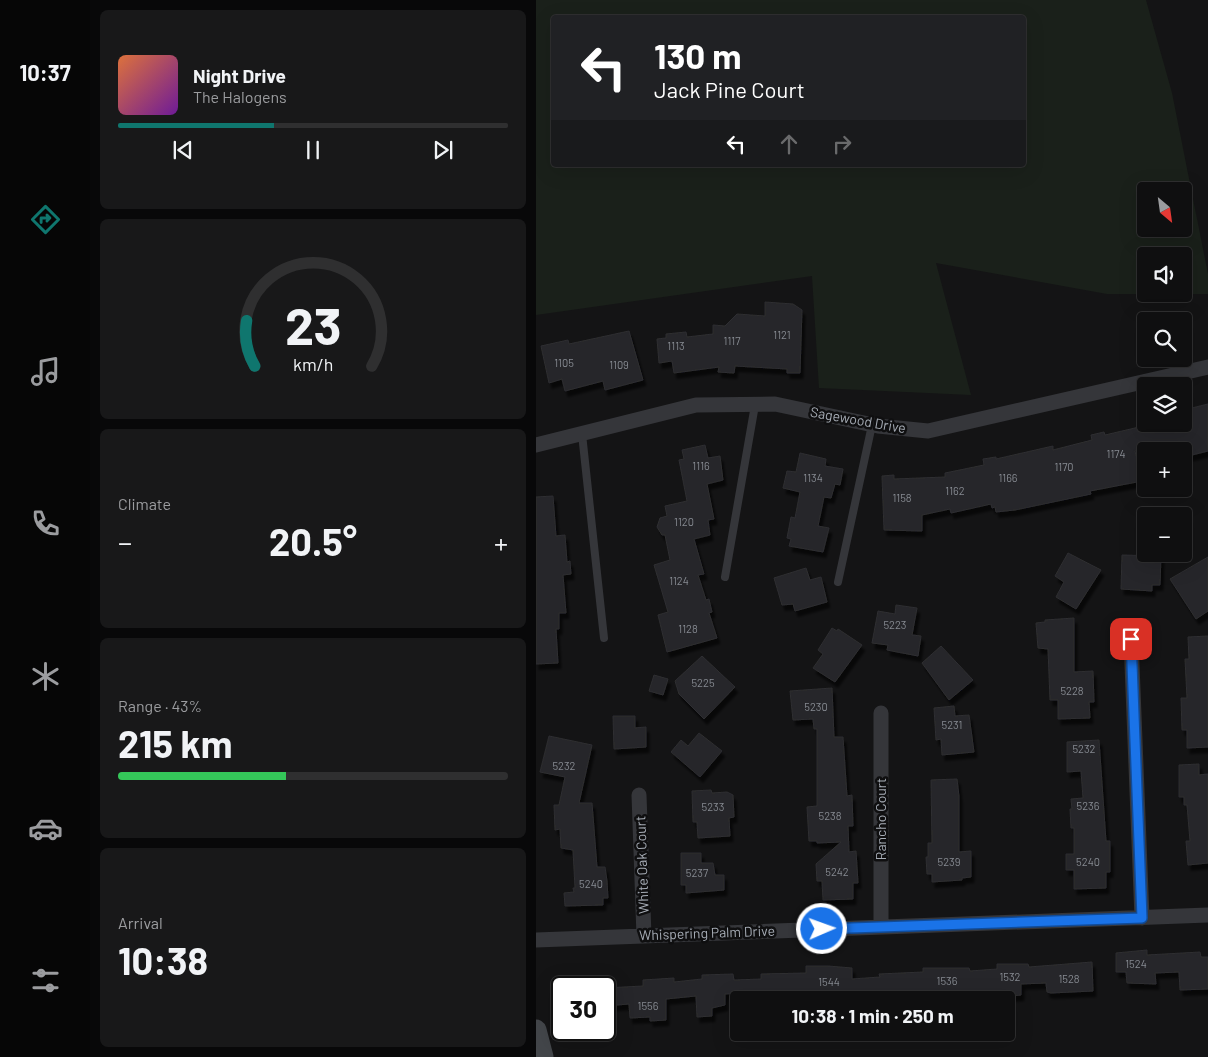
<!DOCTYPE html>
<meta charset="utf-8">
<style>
:root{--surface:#0f0f10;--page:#181819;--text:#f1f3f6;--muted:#9b9c9f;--line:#2f2f30;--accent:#0f766e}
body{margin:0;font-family:Barlow,sans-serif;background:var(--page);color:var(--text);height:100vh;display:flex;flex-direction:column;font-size:19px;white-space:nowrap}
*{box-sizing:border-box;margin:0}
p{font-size:16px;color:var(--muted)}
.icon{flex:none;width:28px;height:28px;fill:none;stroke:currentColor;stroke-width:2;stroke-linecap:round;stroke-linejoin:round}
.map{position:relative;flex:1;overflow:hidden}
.drawer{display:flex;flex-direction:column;gap:10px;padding:10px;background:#080809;width:446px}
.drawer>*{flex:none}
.banner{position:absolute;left:15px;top:15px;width:475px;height:152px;border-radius:5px;box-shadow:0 5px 20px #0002,0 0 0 1px var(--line);background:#202124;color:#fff;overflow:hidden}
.needle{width:32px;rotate:151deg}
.controls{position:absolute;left:601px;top:182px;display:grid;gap:10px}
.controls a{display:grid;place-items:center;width:55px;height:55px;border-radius:5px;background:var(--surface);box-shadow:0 5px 20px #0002,0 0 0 1px var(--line);font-size:25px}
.speed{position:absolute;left:15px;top:976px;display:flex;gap:10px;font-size:25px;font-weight:700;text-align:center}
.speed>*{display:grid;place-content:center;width:65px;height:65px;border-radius:50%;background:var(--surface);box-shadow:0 5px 20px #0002,0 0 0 1px var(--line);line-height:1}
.speed .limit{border:2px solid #111;border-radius:8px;background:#fff;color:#111}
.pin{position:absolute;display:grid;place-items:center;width:42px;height:42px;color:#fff;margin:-21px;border-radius:10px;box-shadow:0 2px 8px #0006}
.me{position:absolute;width:55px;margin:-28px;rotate:88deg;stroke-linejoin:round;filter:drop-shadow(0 0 4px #0008)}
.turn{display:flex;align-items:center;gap:18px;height:105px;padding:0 20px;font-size:22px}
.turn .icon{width:65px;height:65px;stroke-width:2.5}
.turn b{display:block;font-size:35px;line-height:42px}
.lanes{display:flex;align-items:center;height:48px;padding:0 20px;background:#0003;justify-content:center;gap:25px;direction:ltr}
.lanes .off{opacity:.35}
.big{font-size:38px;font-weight:700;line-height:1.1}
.drawer .widget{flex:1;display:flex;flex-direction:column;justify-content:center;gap:8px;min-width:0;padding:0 18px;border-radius:8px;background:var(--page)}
.drawer .dial{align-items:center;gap:0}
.dial svg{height:130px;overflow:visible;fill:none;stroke:var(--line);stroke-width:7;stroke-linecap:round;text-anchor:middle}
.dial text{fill:var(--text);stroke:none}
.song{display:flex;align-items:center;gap:15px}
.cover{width:60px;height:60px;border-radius:8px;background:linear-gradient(135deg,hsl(20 70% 55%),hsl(280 70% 35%))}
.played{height:5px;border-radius:2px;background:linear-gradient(90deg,var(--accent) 40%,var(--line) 40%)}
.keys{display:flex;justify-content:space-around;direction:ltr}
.heat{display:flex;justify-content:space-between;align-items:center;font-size:28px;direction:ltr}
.charge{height:8px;border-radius:4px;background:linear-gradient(90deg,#34c759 43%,var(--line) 0)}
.trip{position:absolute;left:194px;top:991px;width:285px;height:50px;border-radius:5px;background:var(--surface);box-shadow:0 5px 20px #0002,0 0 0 1px var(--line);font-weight:700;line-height:50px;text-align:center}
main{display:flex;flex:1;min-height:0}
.dock{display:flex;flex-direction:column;width:90px;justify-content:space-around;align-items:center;background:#060606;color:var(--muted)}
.dock .icon{width:35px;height:35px}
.dock .selected{color:var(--accent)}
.dock b{font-size:22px;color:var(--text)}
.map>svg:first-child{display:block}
.green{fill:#1a201a;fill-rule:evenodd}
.building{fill:#272729;stroke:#2e2e31;filter:url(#shadow)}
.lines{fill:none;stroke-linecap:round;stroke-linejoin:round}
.lane{stroke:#35363a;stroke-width:8}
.street{stroke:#35363a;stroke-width:15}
.secondary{stroke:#43464a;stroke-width:21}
.route-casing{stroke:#114b97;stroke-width:12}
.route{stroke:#1a73e8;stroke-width:9}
.labels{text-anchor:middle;stroke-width:5;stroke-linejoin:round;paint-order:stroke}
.number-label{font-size:11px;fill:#868a91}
.street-label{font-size:14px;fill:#a6acb5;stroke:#0f0f10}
</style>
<main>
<nav class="dock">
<b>10:37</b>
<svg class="icon selected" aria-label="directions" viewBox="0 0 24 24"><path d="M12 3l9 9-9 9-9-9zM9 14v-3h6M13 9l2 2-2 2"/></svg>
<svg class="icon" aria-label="music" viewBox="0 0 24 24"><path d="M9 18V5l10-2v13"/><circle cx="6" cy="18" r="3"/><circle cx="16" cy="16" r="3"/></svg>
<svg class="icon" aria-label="phone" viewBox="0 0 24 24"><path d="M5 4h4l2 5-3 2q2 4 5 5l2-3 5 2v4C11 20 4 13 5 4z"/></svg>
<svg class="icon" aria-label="climate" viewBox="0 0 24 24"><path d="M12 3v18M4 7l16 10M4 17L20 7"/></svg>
<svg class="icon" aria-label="car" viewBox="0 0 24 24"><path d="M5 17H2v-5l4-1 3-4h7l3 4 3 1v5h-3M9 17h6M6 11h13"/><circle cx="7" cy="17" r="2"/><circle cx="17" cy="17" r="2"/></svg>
<svg class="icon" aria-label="filters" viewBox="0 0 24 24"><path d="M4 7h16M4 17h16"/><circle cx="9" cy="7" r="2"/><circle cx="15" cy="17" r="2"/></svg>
</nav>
<section class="drawer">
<div class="widget">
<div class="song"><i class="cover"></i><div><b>Night Drive</b><p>The Halogens</p></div></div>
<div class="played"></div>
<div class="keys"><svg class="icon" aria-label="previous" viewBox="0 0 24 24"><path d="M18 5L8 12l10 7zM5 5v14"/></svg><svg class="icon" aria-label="pause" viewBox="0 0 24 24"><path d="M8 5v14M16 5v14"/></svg><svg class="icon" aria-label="next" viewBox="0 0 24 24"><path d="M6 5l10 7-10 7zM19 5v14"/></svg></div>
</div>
<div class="widget dial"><svg viewBox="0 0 100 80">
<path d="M14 69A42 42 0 1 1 86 69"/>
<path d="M14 69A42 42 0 0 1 9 41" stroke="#0f766e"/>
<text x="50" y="56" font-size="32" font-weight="700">23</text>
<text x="50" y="72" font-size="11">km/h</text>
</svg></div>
<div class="widget"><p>Climate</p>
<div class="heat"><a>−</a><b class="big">20.5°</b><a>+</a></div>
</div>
<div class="widget"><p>Range · 43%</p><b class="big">215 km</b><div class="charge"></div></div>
<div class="widget"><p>Arrival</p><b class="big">10:38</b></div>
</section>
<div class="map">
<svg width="672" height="1057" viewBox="0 0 672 1057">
<defs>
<filter id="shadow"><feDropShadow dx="3" dy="5.5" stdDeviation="1" flood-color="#0009"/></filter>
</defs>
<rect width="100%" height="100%" fill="#141415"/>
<path class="green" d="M0,0h610l26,93 36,181v20h-101l-171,-31 35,132 -152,-7 -7,-112 -276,39zM18,18h470v147h-470zM610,191h38v38h-38zM648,256v38h-38v-38z"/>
<path class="building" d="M229,302l28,2 9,6 -2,63h-13v-4l-52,-3 -1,7 -16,-1 1,-5 -45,6 -2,-12 -13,2 -2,-24 9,-1v-4l20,-2 1,5 26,-3v-9l12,1 12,-12 28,2z
M93,331l14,49 -38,10 -2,-9 -38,10 -3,-12 -13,4 -8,-37 27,-6 1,4z
M672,404v47l-24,6v-6h-49l7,30 -52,10 1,3 -76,16 -19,2 -1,-5 -3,1 -1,-4 -40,9 -1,-4 -28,6v16l-38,-1 -2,-54 12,-1v4l51,-2v-4l39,-8 -1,-6 13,-2v2l57,-13v4l39,-10 -1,-5 13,-3 1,3 47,-11h32v-14z
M169,445l3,13 12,-2 3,24 -16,4 7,35 -6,1 2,15 -16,4 10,35 -6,1 8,25 3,-1 3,13 -3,1 8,25 -50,14 -9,-37 10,-3 -14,-47 16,-5 -5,-25h-3l-5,-8 3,-9 7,-2 -2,-10 22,-5 -8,-41 5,-1 -2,-9z
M264,453l26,6 -1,7 18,3 -3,16 -5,-1 -4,14 -7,-1 -6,29 11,2 -6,24 -34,-6 2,-7 -4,-1 4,-21 4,1 5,-26 -17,-4 4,-17 9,1z
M17,496l3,40 9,-1 2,27 3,-1 1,13 -8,1 3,38h-7v16h-3l2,34 -22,1v-167z
M532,553l33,17 -25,39 -20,-12 8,-15 -9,-6z
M586,555l39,1 -1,29h-8v6l-31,-2z
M672,557v54l-12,8 -26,-40z
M270,568l4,12 11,-3 6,25 -32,9 -2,-7 -11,1 -8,-27z
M360,605l21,3 -5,27 9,1 -3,20 -31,-6 1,-5 -16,-2 6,-32 17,3z
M538,618v54l19,-1 1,31h-5l1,16 -32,1v-19h-8l-2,-51 -10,-1 -2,-25 9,-1v-2z
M296,628l5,3 1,-2 24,16 -27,37 -22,-14 10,-14 -5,-4z
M672,636v111l-21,1v-18h-5l-1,-32h6l-2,-39h4l-1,-22z
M405,646l32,34 -24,20 -27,-37z
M166,656l33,31 -31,32 -25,-25 -4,-13z
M118,675l14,4 -5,16 -14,-4z
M296,688l2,49h9l4,59 5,-1 1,31h-5l1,26 7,-1 2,32h-5v16l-30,1 -1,-19h-5l-1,-17 25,-22 -24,1v-2h-8l-2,-34 10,-1v-77h-3l-1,-10 -20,1 -3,-29z
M418,706l1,10 14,-1 5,37 -32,3 -1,-16 -5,1 -2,-32z
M77,716h22v12l11,-1v20l-32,2z
M163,733l23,18 -22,26 -29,-25 10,-12 7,6z
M13,736l43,9 -13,58h13l5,64h8l2,14 1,17h-5v7l-38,1 -1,-13 10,-1 -1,-4h2l-2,-38 -12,-2 -1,-19 -5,1 -1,-25h5l6,-28 -25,-5z
M563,740l7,101h4v31h-4v16l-32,1v-19h-8v-16h8v-26h-3l-1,-19h2l-1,-10 12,-1 -2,-27 -14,1v-30z
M663,764v11l9,-1v89l-20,2 -2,-24h4l-3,-36h-3v-8h-5v-32z
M421,779l2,17v56l12,-1v26l-9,1v2l-30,2v-8h-5l-1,-17h2v-14h4l-1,-63z
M175,790l1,3 15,-1 6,3 1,22 -5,1 1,18 -32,2 -1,-16h-4l-1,-31z
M145,853h20v10h12l2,12h9v15l-38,3v-8h-5z
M611,950v5l53,-3 1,5h7v32l-28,1 -1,-18 -24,1 1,11 -29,-1 -1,-11h-10v-19z
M556,962l1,29 -42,2 -4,-1 -1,-9 -25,1v11l-30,3v-6l-87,8h-149v-8l-30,2v11l-13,3v8l-15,1 -1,-21 -30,3v21l-16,1v-4l-20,1 -1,-14 -24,2v-18l38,-2v-6l31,-2v4l28,-3v-4l31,-1 1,6 27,-1v-5l45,-1v-7h22l24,2v11l28,-2 -1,-3 44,-2v-4h46l1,3 27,-2v-5h31l1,3z"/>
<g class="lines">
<path class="lane" d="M46,434l22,204
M189,577l30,-172
M302,582l34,-157"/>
<path class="street" d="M0,445l160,-40 79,-1 103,22 50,5 280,-64
M595,639l11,279
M345,713v213
M103,795l5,141
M0,940l672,-25"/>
<path class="secondary" d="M0,1030l7,27"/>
</g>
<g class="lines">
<g class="route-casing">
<path id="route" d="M286,929l320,-11 -11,-279"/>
</g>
<use href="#route" class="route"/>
</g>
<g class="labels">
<g class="number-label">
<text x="246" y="339">1121</text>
<text x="196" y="345">1117</text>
<text x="140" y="350">1113</text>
<text x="28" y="367">1105</text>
<text x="83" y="369">1109</text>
<text x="580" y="458">1174</text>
<text x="165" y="470">1116</text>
<text x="528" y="471">1170</text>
<text x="277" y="482">1134</text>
<text x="472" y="482">1166</text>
<text x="419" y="495">1162</text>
<text x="366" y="502">1158</text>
<text x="148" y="526">1120</text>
<text x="143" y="585">1124</text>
<text x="359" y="629">5223</text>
<text x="152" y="633">1128</text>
<text x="167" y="687">5225</text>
<text x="536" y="695">5228</text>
<text x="280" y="711">5230</text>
<text x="416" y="729">5231</text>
<text x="548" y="753">5232</text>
<text x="28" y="770">5232</text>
<text x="552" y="810">5236</text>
<text x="177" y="811">5233</text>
<text x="294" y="820">5238</text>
<text x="413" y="866">5239</text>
<text x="552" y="866">5240</text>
<text x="301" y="876">5242</text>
<text x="161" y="877">5237</text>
<text x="55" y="888">5240</text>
<text x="600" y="968">1524</text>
<text x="474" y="981">1532</text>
<text x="533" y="983">1528</text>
<text x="411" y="985">1536</text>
<text x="293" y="986">1544</text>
<text x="112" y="1010">1556</text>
</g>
<g class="street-label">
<text transform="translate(322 420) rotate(10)" y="5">Sagewood Drive</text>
<text transform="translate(345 819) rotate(-90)" y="5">Rancho Court</text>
<text transform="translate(106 865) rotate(-92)" y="5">White Oak Court</text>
<text transform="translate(171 933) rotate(-2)" y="5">Whispering Palm Drive</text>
</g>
</g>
</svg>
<div class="controls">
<a><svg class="needle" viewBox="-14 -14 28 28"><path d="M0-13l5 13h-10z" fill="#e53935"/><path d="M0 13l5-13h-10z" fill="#9b9c9f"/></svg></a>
<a><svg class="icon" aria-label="sound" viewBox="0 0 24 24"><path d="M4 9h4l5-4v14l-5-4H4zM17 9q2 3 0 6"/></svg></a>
<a><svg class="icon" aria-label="search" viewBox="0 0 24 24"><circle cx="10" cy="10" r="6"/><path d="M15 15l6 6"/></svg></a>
<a><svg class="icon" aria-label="layers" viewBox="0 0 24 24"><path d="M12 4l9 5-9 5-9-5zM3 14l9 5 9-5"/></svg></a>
<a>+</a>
<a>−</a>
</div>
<div class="speed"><div class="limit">30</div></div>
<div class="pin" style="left:595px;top:639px;background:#d93025"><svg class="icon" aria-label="arrive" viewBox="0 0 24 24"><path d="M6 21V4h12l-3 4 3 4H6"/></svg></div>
<svg class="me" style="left:286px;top:929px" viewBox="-20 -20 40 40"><circle r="17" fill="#1a73e8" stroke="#fff" stroke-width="3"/><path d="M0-11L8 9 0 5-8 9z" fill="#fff"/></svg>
<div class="trip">10:38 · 1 min · 250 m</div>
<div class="banner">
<div class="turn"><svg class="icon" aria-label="left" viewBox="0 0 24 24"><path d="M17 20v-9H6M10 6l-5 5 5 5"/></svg><div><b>130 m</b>Jack Pine Court</div></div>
<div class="lanes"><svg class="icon" aria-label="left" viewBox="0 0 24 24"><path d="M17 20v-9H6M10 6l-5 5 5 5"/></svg><svg class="icon off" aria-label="ahead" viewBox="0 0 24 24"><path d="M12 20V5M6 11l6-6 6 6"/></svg><svg class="icon off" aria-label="right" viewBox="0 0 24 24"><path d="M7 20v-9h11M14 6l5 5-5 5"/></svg></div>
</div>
</div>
</main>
